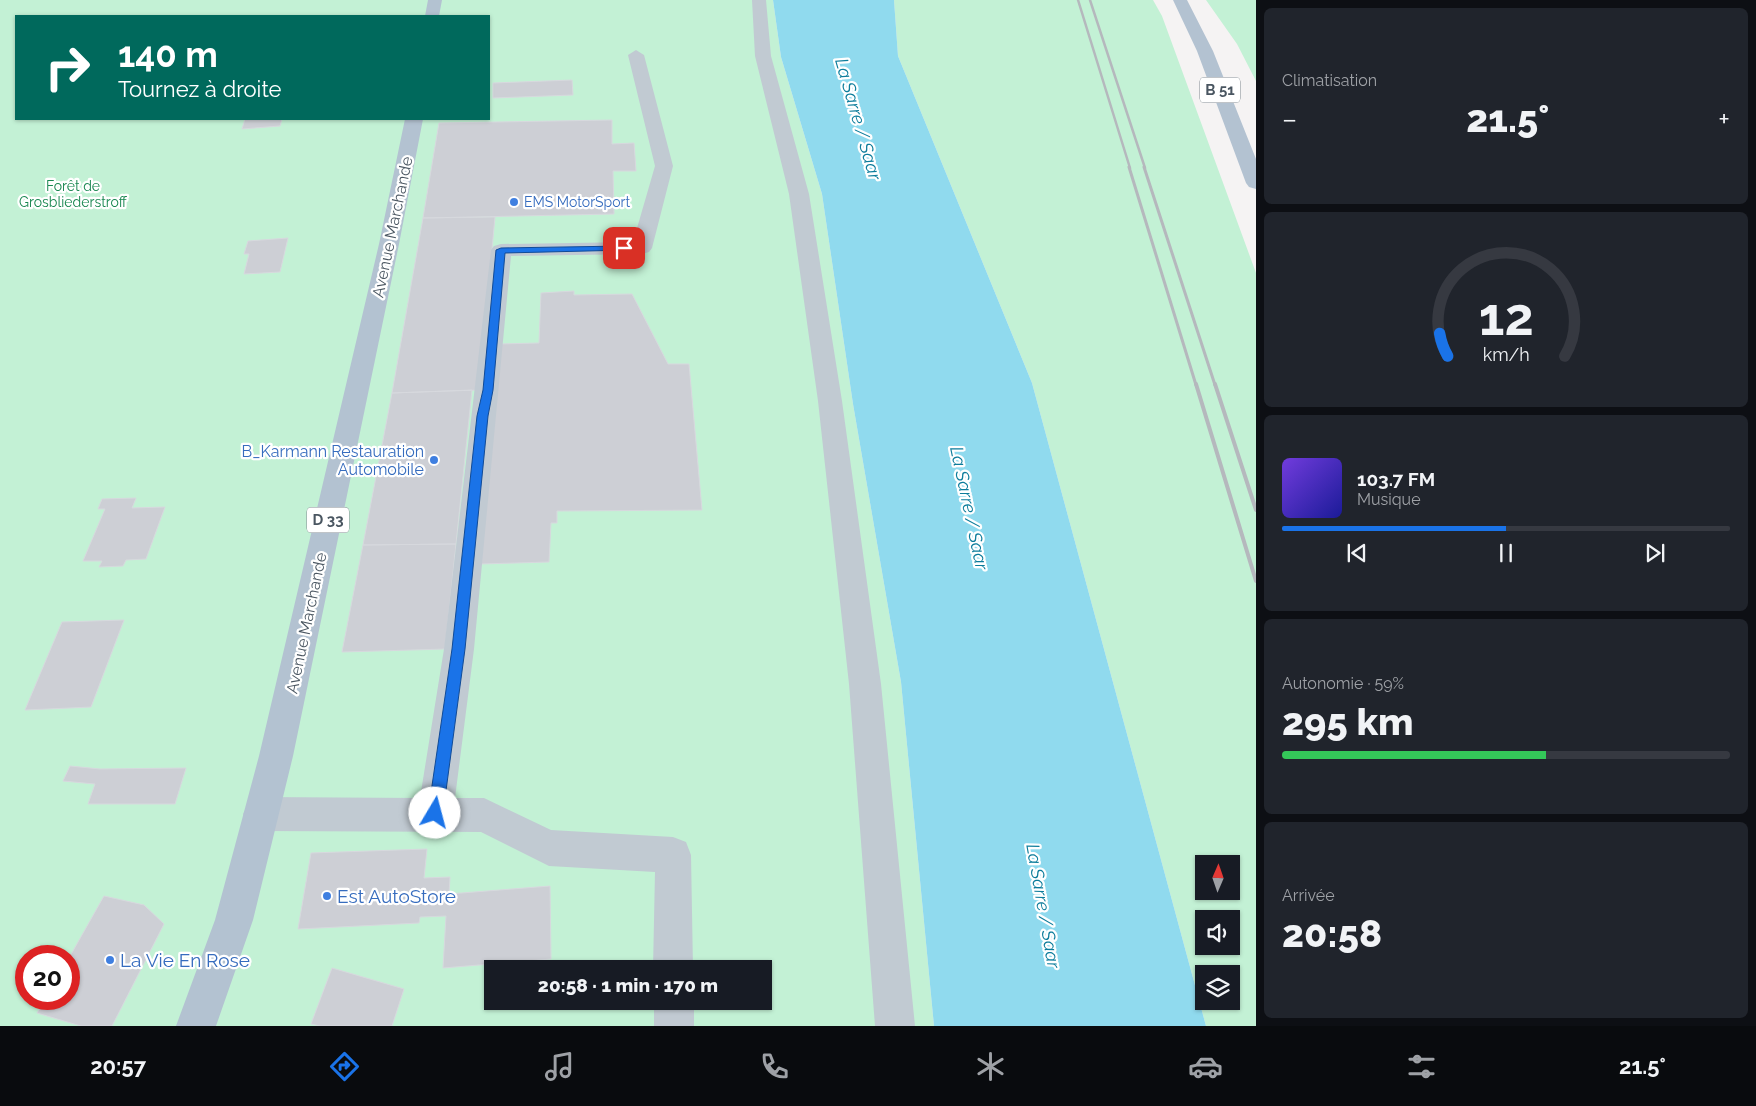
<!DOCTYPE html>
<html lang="fr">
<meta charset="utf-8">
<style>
:root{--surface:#171b24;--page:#20242c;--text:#f1f3f6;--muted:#9ea1a6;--line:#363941;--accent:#1a73e8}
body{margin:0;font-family:Raleway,sans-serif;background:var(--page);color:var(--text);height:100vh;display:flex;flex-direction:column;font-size:19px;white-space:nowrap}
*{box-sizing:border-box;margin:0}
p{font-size:16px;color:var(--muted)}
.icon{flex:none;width:28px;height:28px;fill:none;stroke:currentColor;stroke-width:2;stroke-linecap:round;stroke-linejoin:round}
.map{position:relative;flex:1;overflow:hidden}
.side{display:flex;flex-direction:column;gap:8px;padding:8px;background:#0d0f14;width:500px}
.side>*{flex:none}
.banner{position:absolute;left:15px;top:15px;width:475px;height:105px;border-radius:0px;box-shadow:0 1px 4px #0004;background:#00695c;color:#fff;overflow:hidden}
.needle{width:32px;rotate:2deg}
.controls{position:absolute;left:1195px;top:855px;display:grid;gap:10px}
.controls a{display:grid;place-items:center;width:45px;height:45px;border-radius:0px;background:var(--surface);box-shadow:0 1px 4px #0004;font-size:25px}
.speed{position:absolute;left:15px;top:945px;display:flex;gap:10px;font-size:25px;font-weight:700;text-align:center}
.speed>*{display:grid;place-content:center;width:65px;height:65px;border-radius:50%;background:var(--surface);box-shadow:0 1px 4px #0004;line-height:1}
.speed .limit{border:8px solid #d22;background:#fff;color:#111}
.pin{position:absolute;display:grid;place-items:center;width:42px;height:42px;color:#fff;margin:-21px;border-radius:10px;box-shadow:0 2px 8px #0006}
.me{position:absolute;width:55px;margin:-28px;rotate:8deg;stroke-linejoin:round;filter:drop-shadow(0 0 4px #0008)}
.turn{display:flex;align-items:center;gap:18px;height:105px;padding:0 20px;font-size:22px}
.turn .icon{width:65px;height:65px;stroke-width:2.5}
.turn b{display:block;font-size:35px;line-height:42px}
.big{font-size:38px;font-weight:800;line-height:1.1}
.side .tile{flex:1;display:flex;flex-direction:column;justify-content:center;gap:8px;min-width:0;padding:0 18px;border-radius:8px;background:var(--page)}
.side .dial{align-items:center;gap:0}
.dial svg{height:130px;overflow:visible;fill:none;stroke:var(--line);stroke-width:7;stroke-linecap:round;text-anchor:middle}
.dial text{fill:var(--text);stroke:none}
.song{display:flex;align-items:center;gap:15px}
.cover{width:60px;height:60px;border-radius:8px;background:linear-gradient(135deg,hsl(260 70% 55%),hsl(240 70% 35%))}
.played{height:5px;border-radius:2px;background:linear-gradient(90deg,var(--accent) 50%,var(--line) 50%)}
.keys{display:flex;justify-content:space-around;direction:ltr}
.heat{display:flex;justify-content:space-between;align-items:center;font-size:28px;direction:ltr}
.charge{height:8px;border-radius:4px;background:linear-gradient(90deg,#34c759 59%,var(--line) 0)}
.trip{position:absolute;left:484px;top:960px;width:288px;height:50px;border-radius:0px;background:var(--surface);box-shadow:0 1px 4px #0004;font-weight:800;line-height:50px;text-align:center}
.dock{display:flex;height:80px;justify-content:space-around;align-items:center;background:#090b0e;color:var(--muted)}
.dock .icon{width:35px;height:35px}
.dock .on{color:var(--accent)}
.dock b{font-size:22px;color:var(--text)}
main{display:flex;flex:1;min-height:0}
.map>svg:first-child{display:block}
.green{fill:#c3f1d5;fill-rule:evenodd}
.water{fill:#90daee}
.building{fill:#cdcfd5;stroke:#d7d9de}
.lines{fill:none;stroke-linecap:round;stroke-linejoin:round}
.minor{fill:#c1cad2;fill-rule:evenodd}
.major{fill:#b3c2d1;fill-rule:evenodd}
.rail-far2{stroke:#b5b8bd;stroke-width:2.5}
.rail-far1{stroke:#b5b8bd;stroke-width:3}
.rail{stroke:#b5b8bd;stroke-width:4}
.route{fill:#1a73e8;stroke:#114b97}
.shop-dot{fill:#3f7fe0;stroke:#fff;stroke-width:2}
.labels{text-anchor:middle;stroke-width:4.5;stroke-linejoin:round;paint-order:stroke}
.far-park-label{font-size:14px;fill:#17864f;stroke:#fff}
.far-shop-label{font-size:14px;fill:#366cbe;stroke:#fff;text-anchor:start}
.shield{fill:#fff;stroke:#808990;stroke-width:1}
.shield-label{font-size:15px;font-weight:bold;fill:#4a5661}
.street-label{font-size:16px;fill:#4a5661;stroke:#fff}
.shop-label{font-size:16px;fill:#366cbe;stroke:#fff;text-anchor:end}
.water-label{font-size:18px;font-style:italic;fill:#0c7c9b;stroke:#fff}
.near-shop-label{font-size:19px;fill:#366cbe;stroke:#fff;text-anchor:start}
</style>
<main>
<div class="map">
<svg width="1256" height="1026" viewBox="0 0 1256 1026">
<rect width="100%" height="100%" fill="#f5f3f3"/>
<path class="green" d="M0,0h773l8,57 41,137 31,210 48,278 33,344h-934zM16,16h473v103h-473zM26,956h43v43h-43zM492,969h270v32h-270z
M894,0h259l9,16 94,257v753h-50l-174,-643 -134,-327zM1204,864h27v27h-27zM1204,919h27v27h-27zM1204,974h27v27h-27z
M1206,0h50v81l-19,-37z"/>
<path class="water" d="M773,0h121l4,56 134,327 174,643h-272l-33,-344 -48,-278 -31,-210 -41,-137z"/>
<path class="building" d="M572,80l1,15 -80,3v-15z
M245,119h37l-2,7 -38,3z
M612,120v24l22,-1 2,28h-23l1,43 -191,4 16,-95z
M495,217l-16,173 -87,3 31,-175z
M288,238l-8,34 -36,2 5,-20h-5l4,-13z
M574,291v4l58,-1 36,70h21l13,146 -145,1v12h-6l-2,39 -68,2 18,-220 40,-1 2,-50z
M472,390l-16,154 -93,1 29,-152z
M136,498l-4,10 33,-1 -19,52 -20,1 -3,6 -24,1 3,-6h-19l22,-52h-7l4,-10z
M456,544l-11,105 -103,3 21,-107z
M124,620l-33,87 -66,3 37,-88z
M70,766l30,3 86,-1 -11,36h-87l7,-20 -32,-3z
M427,849l-3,29 26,-1 -1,17 101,-8 1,73 -108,9 3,-52 -26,1 -1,6 -121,6 13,-76z
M104,896l40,9 20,19 -52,102h-31l-44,-13 8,-14h24v-41z
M332,968l72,21 -12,37h-72l-9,-2z"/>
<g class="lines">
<path class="minor" d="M752,0h14l5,56 38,138 33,207 39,283 34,342h-40l-26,-342 -31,-283 -29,-207 -34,-138z
M636,50l8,5 29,111 -21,82 -3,4 -7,2 -131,2 -37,393 -19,149h29l67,32 122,7 13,5 5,13 2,114h-40l2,-97 -106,-6 -68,-34 -220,-1 -12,-5 -6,-12 6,-12 12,-5 159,1 24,-149 47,-399 3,-4 7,-2 132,-2 22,-76 -27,-111z
M654,1001h40v25h-40z"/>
<path class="major" d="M428,0h14l-3,16h-14z
M1173,0h14l26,51 43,108v30l-7,-2 -3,-4 -49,-132z
M405,119h18l-24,125 -106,512 -40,164 -37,106h-40l39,-106 44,-164 120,-512z"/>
<path class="rail-far2" d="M1078,0l52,168
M1090,0l55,168"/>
<path class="rail-far1" d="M1129,167l67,218
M1144,167l71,218"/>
<path class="rail" d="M1196,384l60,197
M1215,384l41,126"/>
</g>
<path class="route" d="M624,246l5,2 -1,2 -123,3 -12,137 -5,26 -23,233 -22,164 -2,5 -6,2 -5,-2 -2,-5 24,-164 25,-233 6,-26 13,-140 5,-2z"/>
<g class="shop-dot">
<circle cx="514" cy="202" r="5"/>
<circle cx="434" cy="460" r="5"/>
<circle cx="327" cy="896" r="5"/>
<circle cx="110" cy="960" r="5"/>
</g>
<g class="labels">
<g class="far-park-label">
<text x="73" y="191">Forêt de<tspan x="73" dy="16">Grosbliederstroff</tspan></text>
</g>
<g class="far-shop-label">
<text x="524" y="207">EMS MotorSport</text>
</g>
<g class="shield">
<rect x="1200" y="77.5" width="40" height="25" rx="4"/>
<rect x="307" y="507.5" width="42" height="25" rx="4"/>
</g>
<g class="shield-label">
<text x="1220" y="95">B 51</text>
<text x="328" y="525">D 33</text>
</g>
<g class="street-label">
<text transform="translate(392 227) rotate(-78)" y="6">Avenue Marchande</text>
<text transform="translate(306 623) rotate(-78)" y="6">Avenue Marchande</text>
</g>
<g class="shop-label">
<text x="424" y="457">B_Karmann Restauration<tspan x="424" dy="18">Automobile</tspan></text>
</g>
<g class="water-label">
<text transform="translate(858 119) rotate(74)" y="6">La Sarre / Saar</text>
<text transform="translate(969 508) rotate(78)" y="6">La Sarre / Saar</text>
<text transform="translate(1043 906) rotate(80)" y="6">La Sarre / Saar</text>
</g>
<g class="near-shop-label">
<text x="337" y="903">Est AutoStore</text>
<text x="120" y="967">La Vie En Rose</text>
</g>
</g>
</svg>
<div class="controls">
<a><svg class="needle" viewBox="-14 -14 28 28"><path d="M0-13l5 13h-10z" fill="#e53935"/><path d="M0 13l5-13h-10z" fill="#9ea1a6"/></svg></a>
<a><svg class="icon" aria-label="sound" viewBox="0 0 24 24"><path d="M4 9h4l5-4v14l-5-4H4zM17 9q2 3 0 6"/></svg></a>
<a><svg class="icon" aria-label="layers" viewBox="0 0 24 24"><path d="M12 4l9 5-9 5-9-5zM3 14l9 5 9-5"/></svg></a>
</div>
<div class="speed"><div class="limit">20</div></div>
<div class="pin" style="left:624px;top:248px;background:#d93025"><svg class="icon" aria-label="arrive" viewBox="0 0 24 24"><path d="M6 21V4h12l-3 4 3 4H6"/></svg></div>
<svg class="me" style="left:435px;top:813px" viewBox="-20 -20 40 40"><circle r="19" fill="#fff"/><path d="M0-13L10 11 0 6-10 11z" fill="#1a73e8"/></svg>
<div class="trip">20:58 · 1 min · 170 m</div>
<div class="banner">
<div class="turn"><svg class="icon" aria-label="right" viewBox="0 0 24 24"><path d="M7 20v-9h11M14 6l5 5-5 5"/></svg><div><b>140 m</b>Tournez à droite</div></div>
</div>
</div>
<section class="side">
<div class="tile"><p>Climatisation</p>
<div class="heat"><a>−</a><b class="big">21.5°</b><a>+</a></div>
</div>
<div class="tile dial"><svg viewBox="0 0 100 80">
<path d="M14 69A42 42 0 1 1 86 69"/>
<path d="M14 69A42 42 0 0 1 9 55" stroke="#1a73e8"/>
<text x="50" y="56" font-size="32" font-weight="700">12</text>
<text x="50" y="72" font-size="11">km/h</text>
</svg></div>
<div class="tile">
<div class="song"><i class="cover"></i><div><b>103.7 FM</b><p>Musique</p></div></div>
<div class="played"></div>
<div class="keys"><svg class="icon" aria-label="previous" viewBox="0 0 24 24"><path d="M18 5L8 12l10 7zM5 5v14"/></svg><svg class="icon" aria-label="pause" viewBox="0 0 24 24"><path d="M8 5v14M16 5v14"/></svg><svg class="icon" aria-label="next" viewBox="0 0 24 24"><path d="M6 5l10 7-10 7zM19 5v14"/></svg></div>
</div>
<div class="tile"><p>Autonomie · 59%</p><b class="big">295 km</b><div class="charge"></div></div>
<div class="tile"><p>Arrivée</p><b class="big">20:58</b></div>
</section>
</main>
<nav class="dock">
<b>20:57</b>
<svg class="icon on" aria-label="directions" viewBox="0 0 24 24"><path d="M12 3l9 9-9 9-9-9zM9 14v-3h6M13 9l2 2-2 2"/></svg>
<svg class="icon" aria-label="music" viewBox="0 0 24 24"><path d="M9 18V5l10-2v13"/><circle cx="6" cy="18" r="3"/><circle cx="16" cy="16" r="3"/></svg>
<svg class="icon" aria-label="phone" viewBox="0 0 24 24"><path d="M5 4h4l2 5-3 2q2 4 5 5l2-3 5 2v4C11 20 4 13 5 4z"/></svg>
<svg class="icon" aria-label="climate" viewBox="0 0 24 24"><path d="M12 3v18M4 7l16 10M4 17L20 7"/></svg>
<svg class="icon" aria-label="car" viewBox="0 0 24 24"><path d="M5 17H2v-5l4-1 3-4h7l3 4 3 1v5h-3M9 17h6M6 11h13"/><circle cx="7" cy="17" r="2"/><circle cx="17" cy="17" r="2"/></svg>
<svg class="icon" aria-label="filters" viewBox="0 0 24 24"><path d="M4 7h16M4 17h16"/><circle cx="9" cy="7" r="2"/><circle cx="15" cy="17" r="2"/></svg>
<b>21.5°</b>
</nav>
